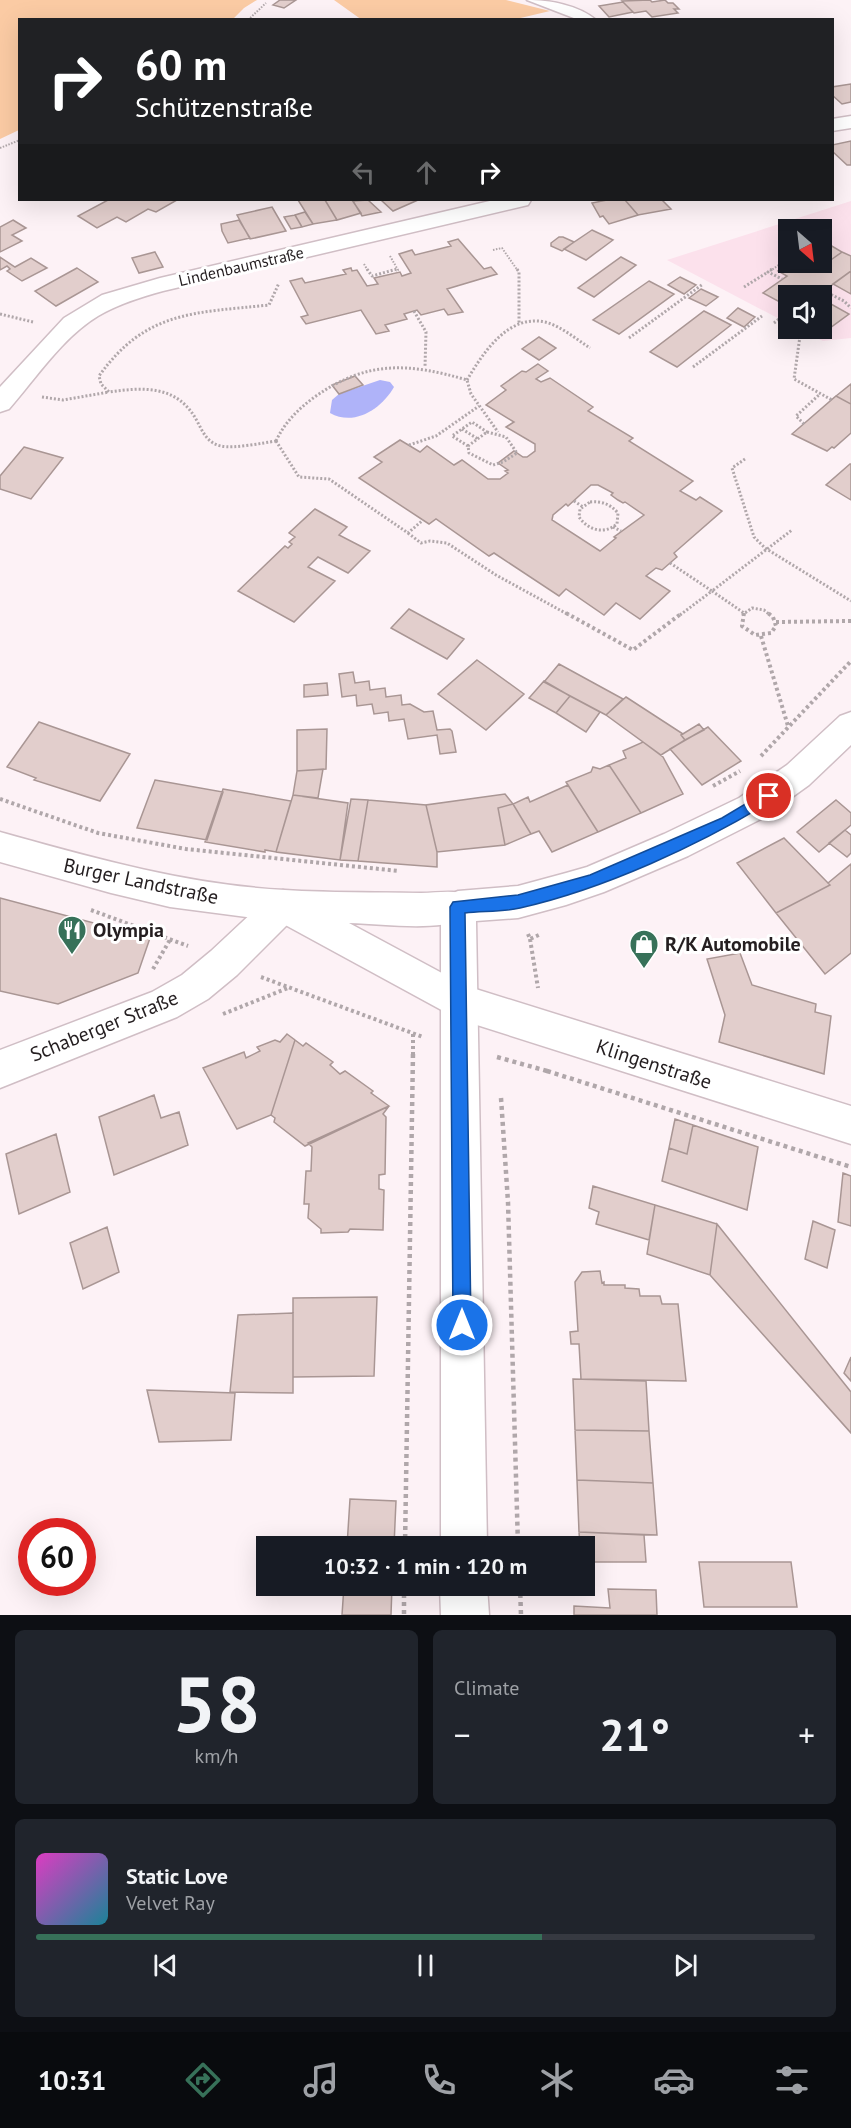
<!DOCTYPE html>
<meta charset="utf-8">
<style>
:root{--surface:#171b24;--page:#20242c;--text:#f1f3f6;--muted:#9ea1a6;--line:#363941;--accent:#377159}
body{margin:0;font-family:"PT Sans",sans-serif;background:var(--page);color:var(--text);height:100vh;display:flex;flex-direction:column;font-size:22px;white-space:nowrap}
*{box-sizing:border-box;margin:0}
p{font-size:20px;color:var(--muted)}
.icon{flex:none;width:33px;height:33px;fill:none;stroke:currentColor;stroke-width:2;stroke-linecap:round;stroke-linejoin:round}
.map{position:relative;height:1615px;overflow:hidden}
.panel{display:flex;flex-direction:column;gap:15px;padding:15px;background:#0d0f14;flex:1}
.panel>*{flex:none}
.hud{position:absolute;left:18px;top:18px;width:816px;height:183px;border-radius:0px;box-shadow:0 6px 24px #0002;background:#202124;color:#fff;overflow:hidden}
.needle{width:39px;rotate:152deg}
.controls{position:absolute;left:778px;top:219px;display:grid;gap:12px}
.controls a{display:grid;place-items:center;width:54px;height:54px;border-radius:0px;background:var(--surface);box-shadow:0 6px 24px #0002;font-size:30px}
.speed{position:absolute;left:18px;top:1518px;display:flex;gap:12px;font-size:30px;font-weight:700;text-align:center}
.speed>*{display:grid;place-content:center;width:78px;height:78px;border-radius:50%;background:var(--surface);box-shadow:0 6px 24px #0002;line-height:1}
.speed .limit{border:9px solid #d22;background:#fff;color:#111}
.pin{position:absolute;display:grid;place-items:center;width:51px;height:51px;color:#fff;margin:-26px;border:3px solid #fff;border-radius:50%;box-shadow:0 2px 6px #0007}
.me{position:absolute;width:66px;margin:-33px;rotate:0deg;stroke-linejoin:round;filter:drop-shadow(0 0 4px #0008)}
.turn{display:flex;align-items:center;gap:21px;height:126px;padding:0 18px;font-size:27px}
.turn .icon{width:78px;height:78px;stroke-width:2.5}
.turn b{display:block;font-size:42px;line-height:51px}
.lanes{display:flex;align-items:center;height:57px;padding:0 18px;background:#0003;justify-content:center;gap:30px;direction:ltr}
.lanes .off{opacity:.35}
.big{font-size:45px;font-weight:700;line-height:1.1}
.panel .tile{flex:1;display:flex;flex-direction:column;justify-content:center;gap:9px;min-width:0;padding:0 21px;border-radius:9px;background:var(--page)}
.panel .dial{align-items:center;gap:0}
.dial b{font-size:78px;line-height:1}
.song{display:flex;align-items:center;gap:18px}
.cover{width:72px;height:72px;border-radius:9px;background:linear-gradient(135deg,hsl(310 70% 55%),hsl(190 70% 35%))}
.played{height:6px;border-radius:3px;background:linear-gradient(90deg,var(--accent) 65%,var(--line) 65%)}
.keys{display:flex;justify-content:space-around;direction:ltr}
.heat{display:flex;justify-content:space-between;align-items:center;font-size:33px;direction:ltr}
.panel .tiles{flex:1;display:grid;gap:15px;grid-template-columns:1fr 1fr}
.tile:last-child{grid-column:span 2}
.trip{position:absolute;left:256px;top:1536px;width:339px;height:60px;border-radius:0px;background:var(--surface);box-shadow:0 6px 24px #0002;font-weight:700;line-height:60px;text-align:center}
.tab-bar{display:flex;height:96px;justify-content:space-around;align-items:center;background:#090b0e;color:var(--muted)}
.tab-bar .icon{width:42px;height:42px}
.tab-bar .on{color:var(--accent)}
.tab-bar b{font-size:27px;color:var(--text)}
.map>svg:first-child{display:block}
.built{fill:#fce1ec;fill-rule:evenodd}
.green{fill:#fbcba4}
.water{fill:#afb3f9}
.building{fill:#e2cecc;stroke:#a99694;stroke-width:1.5;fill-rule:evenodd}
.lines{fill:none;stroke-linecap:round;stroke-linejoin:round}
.lane-casing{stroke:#d0bec5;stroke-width:3}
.street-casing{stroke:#d0bec5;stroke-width:3}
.secondary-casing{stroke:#d0bec5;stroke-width:3}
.primary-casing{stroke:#d0bec5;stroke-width:3}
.path-far3{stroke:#b0a7aa;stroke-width:2;stroke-dasharray:1.5 1.5;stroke-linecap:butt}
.path-far2{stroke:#b0a7aa;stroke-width:3;stroke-dasharray:2 2;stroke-linecap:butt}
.path-far1{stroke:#b0a7aa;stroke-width:4;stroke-dasharray:3 3;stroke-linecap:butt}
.path{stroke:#b0a7aa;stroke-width:4.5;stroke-dasharray:4 4;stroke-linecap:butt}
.lane{fill:#fff;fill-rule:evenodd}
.street{fill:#fff;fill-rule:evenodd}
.secondary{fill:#fff;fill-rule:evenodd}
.primary{fill:#fff;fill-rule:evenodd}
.route{fill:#1a73e8;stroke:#114b97;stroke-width:1.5}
.labels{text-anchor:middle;stroke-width:6;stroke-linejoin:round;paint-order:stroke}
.far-street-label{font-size:16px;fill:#241e20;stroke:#fff}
.street-label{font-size:20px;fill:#241e20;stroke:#fff}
.poi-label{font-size:20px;font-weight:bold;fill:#241e20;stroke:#fff;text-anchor:start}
</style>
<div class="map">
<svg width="851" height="1615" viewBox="0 0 851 1615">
<rect width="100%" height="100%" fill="#fdf2f6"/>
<path class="built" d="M851,201v137l-28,3 -26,-12 25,-1v-32h-33v28l-122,-64zM789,230h33v32h-33z"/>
<path class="green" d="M0,0h257l-13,8 -11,11 -213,1 -1,110 -19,9z
M334,0h172l44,11 -38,9h-150z"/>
<path class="water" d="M380,380l10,2 4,5c-12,21 -39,40 -64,26l2,-13 7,-6z"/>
<path class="building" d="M280,0h16l-12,8 -11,-3z
M650,0l2,2 13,-2 3,3h5l6,6h-5l4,4 -26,4 -6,-6 -12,2 -12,-12z
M623,2l10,10 -24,5 -10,-11z
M851,84v18l-9,2 -10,-9v-8z
M851,141v24h-4l-15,-14v-6z
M108,200h69l-21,12 -8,-3 -22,13 -9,-5 -20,11 -19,-12z
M298,200h27l12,20 -24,4z
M325,200h27l9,13 -24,7z
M368,200l13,12 -19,4 -9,-15z
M381,200h37l-25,11z
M607,200h18l13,15 -29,9 -6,-8 -3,1 -8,-14z
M625,200h37l9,9 -33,6z
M272,207l14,24 -36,8 -13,-24z
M305,212l8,12 -11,3 -7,-12z
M295,215l7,12 -11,2 -7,-12z
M13,220l13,8 -14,7 10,6 -22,11v-25z
M239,220l11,18 -22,5 -6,-12 -1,-7z
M592,230l21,10 -27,20 -22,-11z
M559,237h4l11,5 -12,9 -11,-5v-3z
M458,239l26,30 7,-2 6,7 -50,15 16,23 -15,3 -4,-6 -23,6 -4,-5 -13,4 3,5 -22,6 4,6 -13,3 -15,-24 -55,14 -5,-7 7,-2 -18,-34 12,-3 3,5 41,-9 -3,-4 8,-2 1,3 5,-1 10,16 11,-2 -4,-6 26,-6 2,4 9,-3 -12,-19 13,-4 3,5 36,-9 -3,-4z
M830,245l12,7 -14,10 -6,-3v-8z
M155,252l8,15 -24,6 -7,-15z
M842,252l9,4v15l-34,25h-28v11l-26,-14 24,-17 -9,-5 12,-9h32v-3l6,3z
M0,257l15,10 16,-9 16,10 -25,13 -15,-10 3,-2 -3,-3 -7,4z
M621,257l15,8 -42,32 -16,-9z
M77,268l21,14 -42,24 -21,-15z
M851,271v23l-18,-10z
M680,277l16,8 -12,9 -16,-9z
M649,281l25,13 -55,40 -26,-14z
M701,289l17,8 -12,9 -17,-8z
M822,299l27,15 -26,19 -8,-5h7z
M738,308l17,9 -11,10 -17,-9z
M704,311l27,14 -54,42 -27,-15z
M539,337l17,11 -17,12 -17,-11z
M538,364l10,7 -12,8 5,3 9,-4 43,29 -5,4 45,27 -4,3 64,40 -13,10 16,9 4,-3 22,14 -48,42 3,4 -7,6 -8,7 -6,-2 -10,8 24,15 -30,28 -24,-16 -12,12 -38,-26 -7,7 -65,-43 -5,3 -53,-37 -7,5 -70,-46 23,-16 -8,-5 26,-17 20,12 7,-6 27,19 8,-5 26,19h12l8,-6 -3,-2 3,-1 -10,-7 16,-12 9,6h4l8,-6v-7l-29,-17 8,-5 -28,-17 20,-15 -5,-4 21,-15 4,1zM591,485h7l15,8 -2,2 7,5 5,3 2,-1 19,13 -30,22 2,1 -16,13 -48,-31 1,-5 13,-11 2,2z
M355,376l8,9 -24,9 -7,-9z
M851,384v20l-15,-8z
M836,396l15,8v29l-17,15 -2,-1 -5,4 -35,-17z
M24,447l39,11 -32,41 -31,-10v-13z
M850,464h1v36l-25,-15z
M315,509l32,18 -8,8 31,16 -22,22 -30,-16 -10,10 27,14 -41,41 -56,-31 47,-45 3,2 4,-4 -3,-2 6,-5 -6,-4z
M409,609l55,30 -17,20 -56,-31z
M477,660l47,34 -38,36 -48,-36z
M559,664l64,35 -17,16 -62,-33z
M353,672l2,11 14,-2 1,9 15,-2 1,9 15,-2 1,10 8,-1 14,8 9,-1 4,19 13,-1 2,2 4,21 -16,2 -3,-19 -29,4 -4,-20 -15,2 -1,-9 -14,2 -2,-10 -15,2 -1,-11 -14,2 -3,-23z
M544,681l26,15 -14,17 -27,-15z
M327,683l1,12 -24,2v-12z
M570,696l30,16 -14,20 -30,-19z
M626,697l57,37 -2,1 4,5 -24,15 -55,-40z
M39,722l91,32 -30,47 -66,-21 2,-2 -29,-11z
M699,724l5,6 -19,10 -4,-5z
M708,727l33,34 -39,24 -32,-36z
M327,729l-1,40 -29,2v-41z
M643,742l20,15 20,37 -42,19 -32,-48 17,-7 -3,-7z
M609,765l32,48 -43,19 -32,-50 25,-10 2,-5 7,2z
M323,769l-5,29 -25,-3 4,-24z
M155,780l68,12 -16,48 -70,-12z
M568,785l30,47 -46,20 -13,-21 -8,3 -18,-30 15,-7 2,5z
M223,789l68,12 -15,51 -11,-2v2l-60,-10z
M505,794l8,10 -15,4 7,37 -68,7 -11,-47z
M293,795l55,8 -8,57 -64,-8z
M351,799l17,1 -10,61 -18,-1z
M368,800l58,5 11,47v15l-79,-6z
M836,800l15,13v12l-32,27 -22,-20z
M513,804l18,30 -26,11 -7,-37z
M845,830l6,5v18l-4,4 -18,-14z
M784,838l46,47 -54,28 -39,-50z
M851,864v89l-26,21 -49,-61 54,-28 -2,-2z
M0,898l150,40 -12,35 -80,31 -58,-13z
M740,953l12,32 64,19 -1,8 16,4 -7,58 -105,-32 6,-27 -18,-56z
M287,1034l8,6 -24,75 -34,14 -34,-61 41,-16 2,6 14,-7 -3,-4 18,-7 5,2z
M295,1040l8,6 3,-3 27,19 -3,3 10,9 5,-3 28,20 -2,2 18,13 -84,40 -31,-24 1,-4 -4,-3z
M154,1095l7,23 18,-6 9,33 -74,30 -15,-58z
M389,1106l-6,8 3,3 -1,57 -6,1v14l5,1 -1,40 -33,-1 -2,3 -27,1v-4l-13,-11 1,-14h-5l2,-33h5l1,-24 -4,-4z
M675,1119l18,6 -6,29 -18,-6z
M693,1125l65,22 -11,63 -85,-29 7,-33 18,6z
M56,1134l14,58 -51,22 -13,-60z
M843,1173l8,3v50l-13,-4z
M593,1186l62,19 -6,35 -53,-16 3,-12 -10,-4z
M655,1205l62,19 -7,51 -63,-21z
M813,1221l22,9 -8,38 -22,-9z
M717,1224l134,168v41l-141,-158z
M107,1227l12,45 -36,17 -13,-46z
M600,1271l2,12 2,-1v3h21v3l14,1 1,7h20l2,8h16l8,77 -105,-2 -2,-35h-8l-1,-12 8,-1 -3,-49 7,-10z
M377,1297l-3,79 -81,1v-79z
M293,1313v80l-63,-1 8,-77z
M851,1357v24l-7,-8z
M573,1379l73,2 3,50 -74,-1z
M147,1390l88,3 -4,47 -72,2z
M575,1430l74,1 4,52 -76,-3z
M577,1480l76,3 4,52 -78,-3z
M350,1499l46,2 -2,45h-47z
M579,1532l65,3 2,27h-61v-16h-5z
M699,1562h92l6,45h-93z
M344,1586h48l-1,29h-49z
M532,1586h46v2l-5,6h-40z
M608,1589l48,1 1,25h-83v-9l36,2z"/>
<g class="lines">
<g class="lane-casing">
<path id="lane" d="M527,0c23,0 51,5 69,20h-17z"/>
</g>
<g class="street-casing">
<path id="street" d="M851,116v12l-19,3v-12z
M494,200h37l-3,5 -365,86c-22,6 -45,13 -65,25 -36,22 -61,61 -89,93l-9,3v-25l64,-69 38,-23 58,-17z
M283,890l12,5 5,11 -5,11 -58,58 -29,24 -31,18 -177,71v-38l152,-58 30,-17 29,-24 60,-56z"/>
</g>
<g class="secondary-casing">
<path id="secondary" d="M0,832c93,26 188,53 285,58 45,3 91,2 136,3 18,0 33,-4 49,3l5,11 -5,11c-36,14 -83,6 -121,5l117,63 385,120v38l-393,-125 -180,-98 -108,-14 -59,-14 -111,-31z"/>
</g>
<g class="primary-casing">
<path id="primary" d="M851,712v33l-42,40 -46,33 -75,38 -84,36 -38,13 -48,13 -42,3 11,625h-46v-639l5,-11 12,-5 60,-5 48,-13 21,-6 77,-33 75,-36 48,-33 53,-49z
M440,1586h47l2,29h-48z"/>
</g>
<path class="path-far3" d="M248,20l18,-17
M0,148l20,-8
M493,250l9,-2 16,23
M390,256l8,14 -2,1
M364,264l4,7
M770,271l19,-13"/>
<path class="path-far2" d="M367,269l5,7 25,-7
M517,269l2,3v51
M772,269l-4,3 14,7
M744,287l24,-15
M824,291l20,10 7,7
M414,311l12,21 -1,35
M0,314l33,8
M774,323l15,-12
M800,336l-6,43 38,21
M629,338l74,-54
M693,367l69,-51
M467,380c16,-27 41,-66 78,-58 16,4 31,17 45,26
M42,397l21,3 46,-8
M804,424l-8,-8 24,-22
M462,429l16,10
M487,432l19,5 11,16 -14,9 -10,3 -24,-12 -1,-7z
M276,441c-14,2 -42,8 -55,5 -14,-3 -18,-14 -24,-25 -19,-36 -53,-34 -88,-29l-8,-8 -2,-8c47,-66 96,-63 170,-71l10,-22
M276,441c9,-19 23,-33 40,-45 52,-36 93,-33 151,-16l4,14 27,38
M276,441l23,36 30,2 79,54 15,-13
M409,445l27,-9 43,-30
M468,446l-16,-10 20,-14 15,10
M745,459l-13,9 22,69 11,11 86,53
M574,501l9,6
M590,502c12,-1 20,2 28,11l-1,11c-13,11 -29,6 -38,-7l1,-8z
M613,527l8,4
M408,533l13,10 9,-2 17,2 49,32 73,40
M670,563l42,28 80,-61
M680,615l32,-24 32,22
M742,615l10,-7 12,2 6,5"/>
<path class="path-far1" d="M566,613l67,37 49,-37
M744,613l-2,13 13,9 16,-2 5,-7 -3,-9 -5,-4
M776,622l75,-1
M761,636l27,90
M761,756l90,-95
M713,786l27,-15
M0,799l98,34 88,16 213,22
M91,910l97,36
M528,934l2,5 11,-5
M530,939l8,49
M153,969l18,-31
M261,977l162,60
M223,1014l65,-26
M413,1055v-22"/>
<path class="path" d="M497,1057l50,14v-4
M547,1071l304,96
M501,1098l7,104 10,344
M405,1546l8,-493
M404,1586v29
M520,1586l1,29"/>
<use href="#lane" class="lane"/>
<use href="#street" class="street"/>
<use href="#secondary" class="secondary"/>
<use href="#primary" class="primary"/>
</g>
<path class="route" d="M769,790l4,2 2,4 -2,4c-73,45 -169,89 -253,108 -18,4 -37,3 -55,5l6,412 -3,7 -6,2 -6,-2 -3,-7 -3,-418 3,-5 65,-7 72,-20 132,-57z"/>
<defs>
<g id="restaurant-pin" transform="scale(1.5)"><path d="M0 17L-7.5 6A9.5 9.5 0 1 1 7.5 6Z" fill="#377159" stroke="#fff"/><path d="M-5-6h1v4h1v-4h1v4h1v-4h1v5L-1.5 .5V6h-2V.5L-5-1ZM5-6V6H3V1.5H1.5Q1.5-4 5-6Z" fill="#fff"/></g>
<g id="shop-pin" transform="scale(1.5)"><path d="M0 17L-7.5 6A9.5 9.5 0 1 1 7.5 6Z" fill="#377159" stroke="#fff"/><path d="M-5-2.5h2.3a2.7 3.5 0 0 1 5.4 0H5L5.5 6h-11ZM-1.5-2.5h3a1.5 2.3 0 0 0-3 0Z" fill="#fff"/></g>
</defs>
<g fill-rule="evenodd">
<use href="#restaurant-pin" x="72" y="930"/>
<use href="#shop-pin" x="644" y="944"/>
</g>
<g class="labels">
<g class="far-street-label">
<text transform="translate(241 266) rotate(-13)" y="6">Lindenbaumstraße</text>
</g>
<g class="street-label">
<text transform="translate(141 881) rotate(12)" y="7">Burger Landstraße</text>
<text transform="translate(104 1026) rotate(-22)" y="7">Schaberger Straße</text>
<text transform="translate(654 1064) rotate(18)" y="7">Klingenstraße</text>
</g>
<g class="poi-label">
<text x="93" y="937">Olympia</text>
<text x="665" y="951">R/K Automobile</text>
</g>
</g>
</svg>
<div class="controls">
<a><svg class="needle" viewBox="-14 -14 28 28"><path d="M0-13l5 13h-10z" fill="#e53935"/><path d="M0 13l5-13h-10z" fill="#9ea1a6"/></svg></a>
<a><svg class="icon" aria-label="sound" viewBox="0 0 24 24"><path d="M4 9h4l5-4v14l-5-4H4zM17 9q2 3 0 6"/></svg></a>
</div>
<div class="speed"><div class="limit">60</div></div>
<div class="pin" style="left:769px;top:796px;background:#d93025"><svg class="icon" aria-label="arrive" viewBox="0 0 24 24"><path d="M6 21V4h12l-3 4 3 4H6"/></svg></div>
<svg class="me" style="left:462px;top:1325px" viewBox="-20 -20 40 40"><circle r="17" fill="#1a73e8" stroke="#fff" stroke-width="3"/><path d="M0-11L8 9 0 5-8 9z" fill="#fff"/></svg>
<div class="trip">10:32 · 1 min · 120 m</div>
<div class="hud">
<div class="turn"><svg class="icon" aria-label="right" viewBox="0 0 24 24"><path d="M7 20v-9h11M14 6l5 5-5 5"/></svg><div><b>60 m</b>Schützenstraße</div></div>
<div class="lanes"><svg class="icon off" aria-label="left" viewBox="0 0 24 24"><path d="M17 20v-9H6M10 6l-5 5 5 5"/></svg><svg class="icon off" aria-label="ahead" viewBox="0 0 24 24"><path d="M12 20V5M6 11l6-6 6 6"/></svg><svg class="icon" aria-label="right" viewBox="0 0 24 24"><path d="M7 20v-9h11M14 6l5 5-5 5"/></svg></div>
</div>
</div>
<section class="panel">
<div class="tiles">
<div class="tile dial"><b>58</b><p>km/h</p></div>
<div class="tile"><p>Climate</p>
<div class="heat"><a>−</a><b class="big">21°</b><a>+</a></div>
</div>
<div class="tile">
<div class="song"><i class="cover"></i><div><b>Static Love</b><p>Velvet Ray</p></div></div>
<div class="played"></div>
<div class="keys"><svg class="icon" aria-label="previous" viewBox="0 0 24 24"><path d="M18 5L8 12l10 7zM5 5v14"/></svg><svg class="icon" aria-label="pause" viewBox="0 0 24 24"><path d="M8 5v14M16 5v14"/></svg><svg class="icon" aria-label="next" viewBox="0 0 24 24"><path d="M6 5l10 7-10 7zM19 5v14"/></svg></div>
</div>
</div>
</section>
<nav class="tab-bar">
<b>10:31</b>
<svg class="icon on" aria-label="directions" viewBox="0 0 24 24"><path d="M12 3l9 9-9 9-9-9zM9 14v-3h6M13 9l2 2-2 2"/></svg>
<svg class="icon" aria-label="music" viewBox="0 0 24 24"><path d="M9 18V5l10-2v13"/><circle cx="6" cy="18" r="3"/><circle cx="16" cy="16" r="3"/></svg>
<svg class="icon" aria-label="phone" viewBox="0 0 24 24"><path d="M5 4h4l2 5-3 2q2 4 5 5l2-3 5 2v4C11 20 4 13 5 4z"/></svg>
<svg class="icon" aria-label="climate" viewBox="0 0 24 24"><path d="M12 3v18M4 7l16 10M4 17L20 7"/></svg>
<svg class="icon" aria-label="car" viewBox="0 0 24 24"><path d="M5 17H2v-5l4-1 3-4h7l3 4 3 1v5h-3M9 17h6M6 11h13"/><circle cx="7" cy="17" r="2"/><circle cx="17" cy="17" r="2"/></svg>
<svg class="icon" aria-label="filters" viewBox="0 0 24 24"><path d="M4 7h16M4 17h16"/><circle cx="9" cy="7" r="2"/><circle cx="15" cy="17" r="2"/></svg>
</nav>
